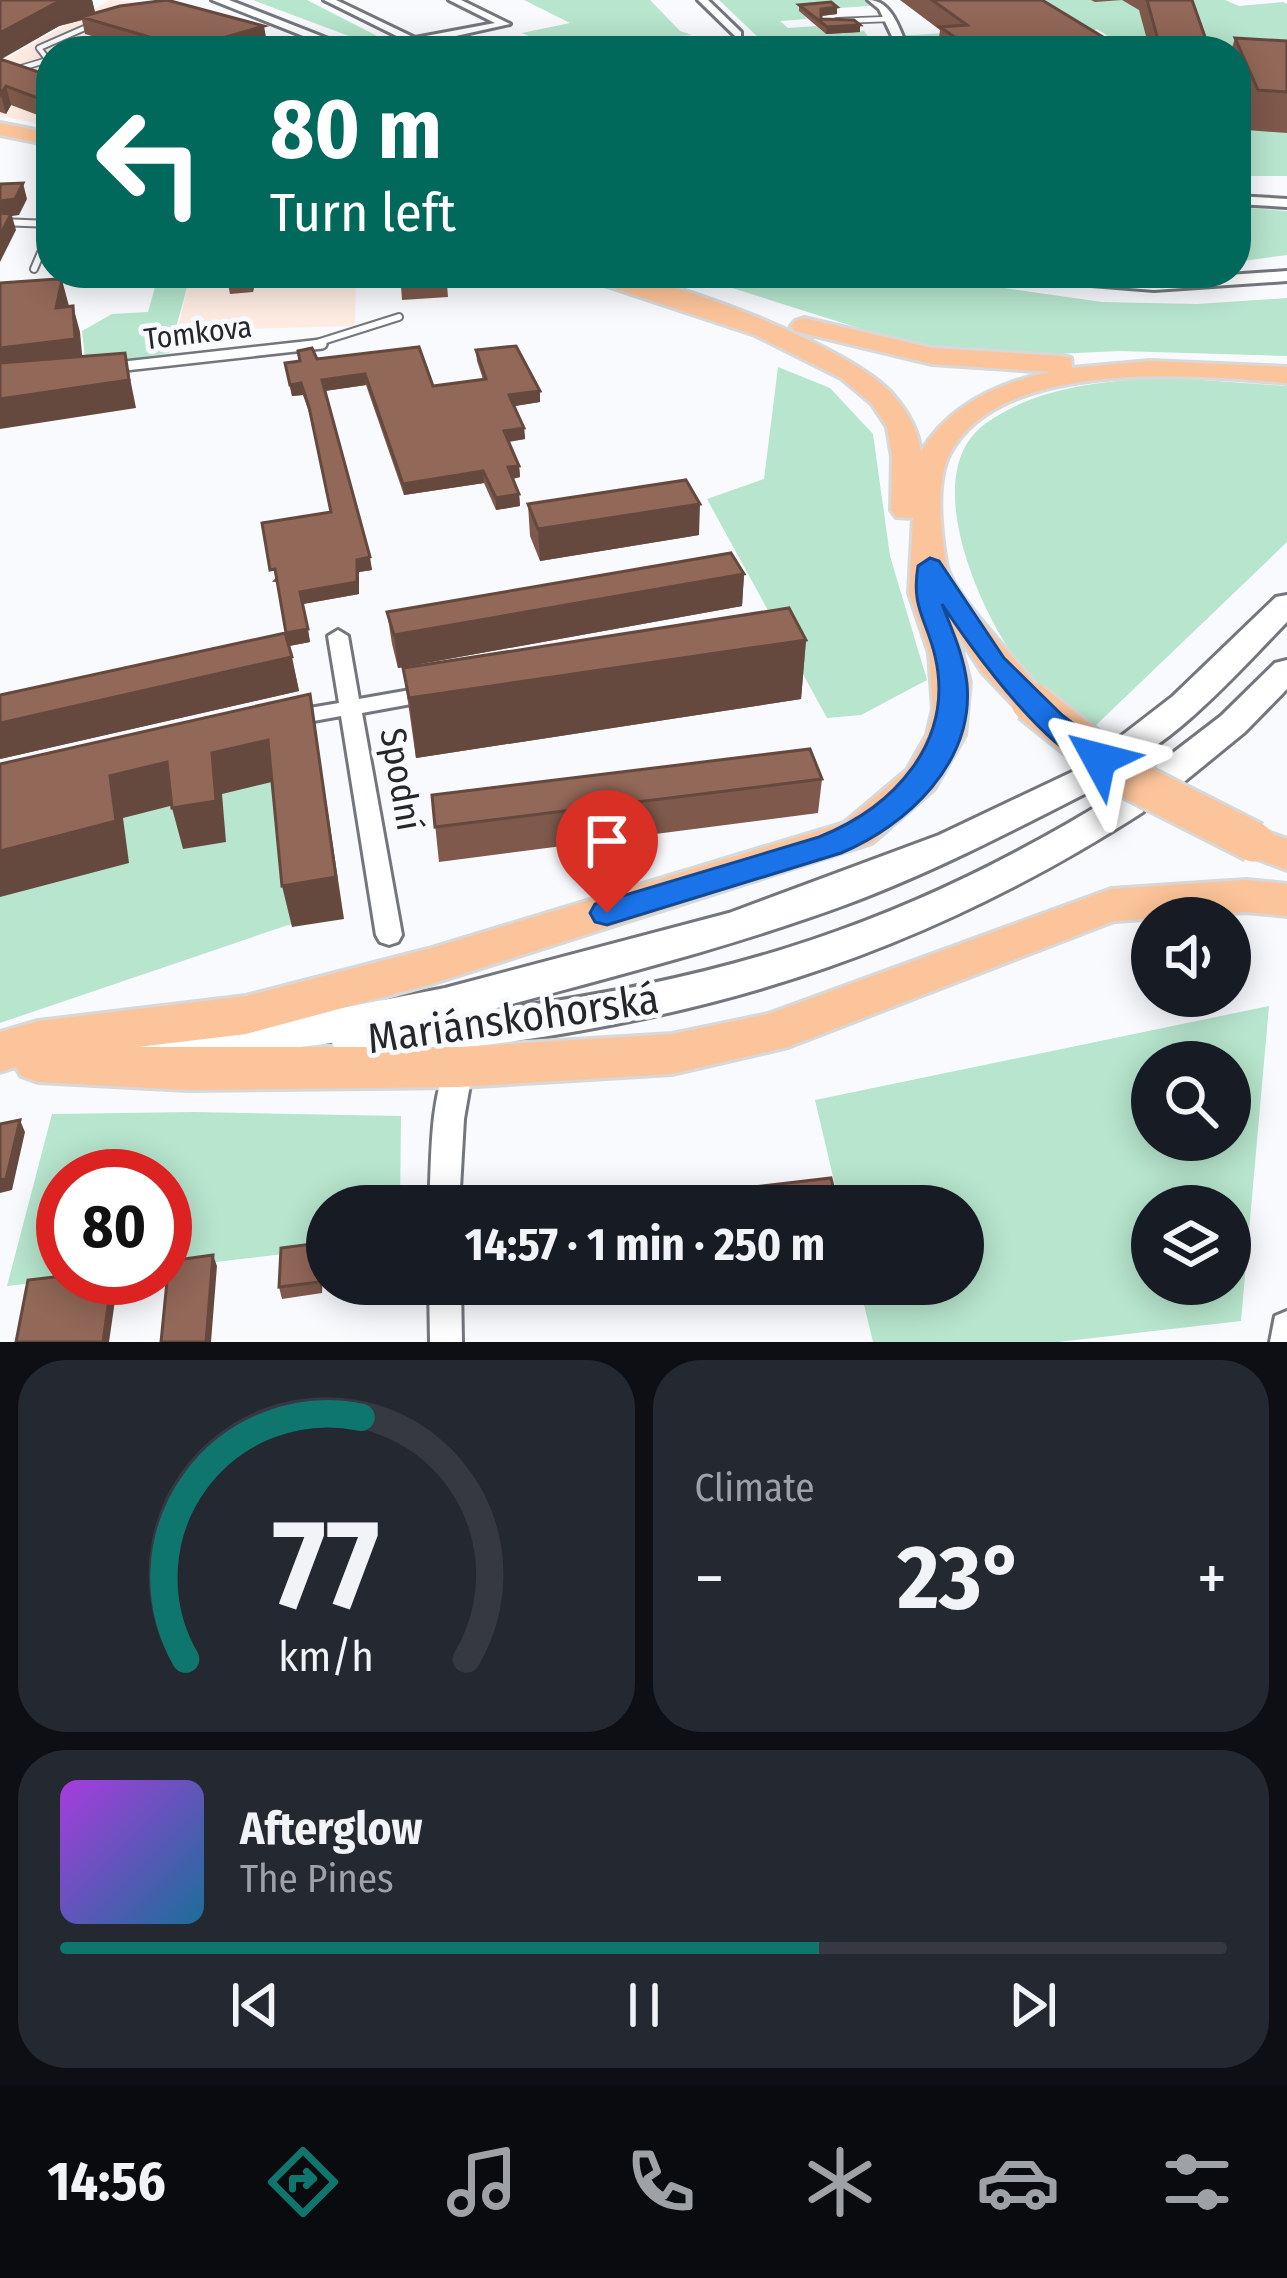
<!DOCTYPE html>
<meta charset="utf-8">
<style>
:root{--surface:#171b24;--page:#242831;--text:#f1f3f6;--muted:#9ea1a6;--line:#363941;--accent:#0f766e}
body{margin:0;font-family:"Fira Sans Condensed",sans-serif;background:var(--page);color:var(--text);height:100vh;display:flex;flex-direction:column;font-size:45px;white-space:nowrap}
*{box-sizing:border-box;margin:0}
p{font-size:39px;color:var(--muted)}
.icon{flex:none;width:66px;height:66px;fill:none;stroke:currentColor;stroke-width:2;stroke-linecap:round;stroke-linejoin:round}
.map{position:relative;height:1342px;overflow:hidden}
.side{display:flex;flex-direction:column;gap:18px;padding:18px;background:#0d0f14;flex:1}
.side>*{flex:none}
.hud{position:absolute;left:36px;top:36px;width:1215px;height:252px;border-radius:48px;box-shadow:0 6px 30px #0003;background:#00695c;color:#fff;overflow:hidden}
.tools{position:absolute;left:1131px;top:897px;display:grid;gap:24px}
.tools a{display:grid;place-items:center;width:120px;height:120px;border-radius:50%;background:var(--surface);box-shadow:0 6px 30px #0003;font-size:60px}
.speed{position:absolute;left:36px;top:1149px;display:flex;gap:24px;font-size:60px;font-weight:700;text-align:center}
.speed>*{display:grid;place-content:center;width:156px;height:156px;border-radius:50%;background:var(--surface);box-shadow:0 6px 30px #0003;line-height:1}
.speed .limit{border:18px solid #d22;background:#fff;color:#111}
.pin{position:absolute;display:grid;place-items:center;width:102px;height:102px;color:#fff;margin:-123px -51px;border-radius:50% 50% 50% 0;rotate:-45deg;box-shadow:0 0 12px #0007}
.pin .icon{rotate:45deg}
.me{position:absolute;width:132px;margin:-66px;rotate:308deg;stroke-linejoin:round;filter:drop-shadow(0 0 9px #0008)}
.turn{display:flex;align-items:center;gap:42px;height:252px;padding:0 36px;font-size:54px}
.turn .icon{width:156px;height:156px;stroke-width:2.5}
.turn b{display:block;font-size:84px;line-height:102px}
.big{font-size:90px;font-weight:700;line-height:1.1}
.side .tile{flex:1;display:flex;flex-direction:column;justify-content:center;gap:18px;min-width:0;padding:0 42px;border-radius:48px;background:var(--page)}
.side .dial{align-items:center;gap:0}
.dial svg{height:312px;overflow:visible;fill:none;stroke:var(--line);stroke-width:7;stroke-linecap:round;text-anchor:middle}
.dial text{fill:var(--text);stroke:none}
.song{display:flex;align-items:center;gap:36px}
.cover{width:144px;height:144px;border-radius:18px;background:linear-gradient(135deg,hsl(280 70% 55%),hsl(200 70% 35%))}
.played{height:12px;border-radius:6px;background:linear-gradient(90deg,var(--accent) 65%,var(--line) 65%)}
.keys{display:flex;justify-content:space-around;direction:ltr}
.heat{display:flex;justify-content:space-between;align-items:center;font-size:66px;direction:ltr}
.side .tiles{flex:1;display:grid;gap:18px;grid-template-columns:1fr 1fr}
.tile:last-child{grid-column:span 2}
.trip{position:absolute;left:306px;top:1185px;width:678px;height:120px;border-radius:60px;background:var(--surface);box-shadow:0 6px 30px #0003;font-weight:700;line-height:120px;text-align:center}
.menu{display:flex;height:192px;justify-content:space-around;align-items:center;background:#090b0e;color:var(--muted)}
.menu .icon{width:84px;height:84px}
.menu .on{color:var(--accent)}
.menu b{font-size:54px;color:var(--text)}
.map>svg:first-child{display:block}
.commercial{fill:#feece2}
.green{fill:#b7e5cd;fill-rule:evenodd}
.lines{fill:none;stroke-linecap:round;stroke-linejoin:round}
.service-far2-casing{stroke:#73767c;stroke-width:8}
.service-far1-casing{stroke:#73767c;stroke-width:10}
.service-casing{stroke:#73767c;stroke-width:14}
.minor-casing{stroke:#73767c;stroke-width:6}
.tertiary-casing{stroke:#73767c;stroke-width:6}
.secondary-casing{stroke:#73767c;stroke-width:6}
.trunk-casing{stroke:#d8d8d8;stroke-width:6}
.service-far2{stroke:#fff;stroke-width:4.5}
.service-far1{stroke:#fff;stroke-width:6}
.service{stroke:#fff;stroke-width:9}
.minor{fill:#fff;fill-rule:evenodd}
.tertiary{fill:#fff;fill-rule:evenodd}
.secondary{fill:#fff;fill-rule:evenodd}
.trunk{fill:#fcc49a;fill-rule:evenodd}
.trunk-bridge-casing{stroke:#d8d8d8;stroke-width:45;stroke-linecap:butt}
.trunk-bridge{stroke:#fcc49a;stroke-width:39}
.wall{fill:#7e594c}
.shaded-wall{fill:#66493e}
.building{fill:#926858;stroke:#66493e;stroke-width:3}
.route{fill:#1a73e8;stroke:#114b97;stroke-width:3}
.labels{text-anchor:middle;stroke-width:10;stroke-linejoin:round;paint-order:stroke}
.far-street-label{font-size:30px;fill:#252629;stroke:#f8fafe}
.street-label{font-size:36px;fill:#252629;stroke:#f8fafe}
.near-street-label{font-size:42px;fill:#252629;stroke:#f8fafe}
</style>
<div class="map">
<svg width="1287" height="1342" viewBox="0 0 1287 1342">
<rect width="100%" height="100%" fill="#f8fafe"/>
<path class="commercial" d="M110,0l75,5 32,8 9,2 -3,13 71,23h-243v75l-51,-10v-54z
M191,273h165l-1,53 -178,5z"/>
<path class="green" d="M253,0h54l76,39 17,-3 23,10 -34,5z
M524,0h126l30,31 12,4 -12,1 8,8 72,-5 -41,-39h154l7,5 -80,6 7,8 -27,2 8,7 28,-2 10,8 38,-3 15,20h-318l-39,-18 48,-10z
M1031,0h194l14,6 44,-4 4,2v59l-51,-12h-114l-7,-4 7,-2 -25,-16 -49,22h-144l-8,-15 67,-4z
M1236,84l51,11v81h-51z
M1236,207l51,4v44l-51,7z
M159,273h32l-22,80 -83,13 -4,-35 30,-17 36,-2z
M695,273h204l203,29 95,2 90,-6v58l-168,-5 -84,4 -110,-6 -234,-74z
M778,367l52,21 43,46 17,122 37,124 -66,35 -34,3 -120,-219 57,-20z
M1162,377l125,9v156l-194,186c-23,-19 -53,-37 -71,-60 -40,-51 -106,-194 -37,-244 53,-38 115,-42 177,-47z
M275,774l16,150 -291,99v-185z
M1269,1006l-28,315 -183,21h-185l-14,-58h104v-78h-123l-25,-106zM1152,1062h78v78h-78zM1152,1206h78v78h-78z
M193,1112l208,4 -1,90h-73v43l-162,19v-92h-102v102h14l-70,8 45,-172z"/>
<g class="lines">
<g class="service-far2-casing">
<path id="service-far2" d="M837,21l51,-2
M450,35l33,16
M11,71l37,-11 -9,-12 57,-25"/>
</g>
<g class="service-far1-casing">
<path id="service-far1" d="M0,222l51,2
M34,269l17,-40
M304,347l95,-30"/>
</g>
<g class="service-casing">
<path id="service" d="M116,367l206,-23"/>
</g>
<g class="minor-casing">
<path id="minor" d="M324,0h12l79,38 80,-15 -46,-23h12l49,24 -86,19 6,4 -5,3z
M698,0h10l33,32v4h-6z
M868,0c25,0 32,32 41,51h-10l-20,-42z
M1236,196l51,3v8l-51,-3z
M338,630l10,6 11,63 74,-13 11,7 -11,7 -71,13 40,222 -4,7 -9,3 -9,-3 -4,-7 -35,-219 -55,10 -11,-7 11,-7 53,-9 -11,-67z
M459,1055l10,4 4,8 -9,52 -5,87h-30c3,-46 0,-105 20,-147z
M429,1284h32l1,58h-32z
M1287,1311v31h-17l5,-26z"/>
</g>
<g class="tertiary-casing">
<path id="tertiary" d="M212,0h17l130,51h-18z
M1287,271v10l-133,9 -152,-12 -9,-5 161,7z"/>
</g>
<g class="secondary-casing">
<path id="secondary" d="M1287,595v27c-32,32 -138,153 -180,141l-6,-8 6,-8 66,-51 103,-99z
M1287,660v29l-42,43 -71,58 -13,3 -13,-3 -5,-9 5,-9 73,-56 54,-53z
M1089,764l13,3 5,9 -5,9c-84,43 -168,87 -257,120 -117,43 -239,73 -359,106 241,-31 423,-88 631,-217l13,-4 13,4 5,9 -5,9c-255,164 -491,222 -790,247l-15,-5 -6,-11 -217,27 -15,-5 -7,-13 7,-13 15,-5 232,-27 98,-19 284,-75 210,-78z"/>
</g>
<g class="trunk-casing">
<path id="trunk" d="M0,123l51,10v12l-51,-10z
M579,273c12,0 25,-2 37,0 63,9 237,75 277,122 15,17 25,35 28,57 28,-47 77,-69 129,-80l-118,-8 -137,-33 -4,-5 4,-5 9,-3 128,30 130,8 9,2 1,10 78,-7 137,6v16c-91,-8 -285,-26 -337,70 -15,28 -9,80 -4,110 6,35 82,106 103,139l-5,8h-26l-36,-38 -25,-39 13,49 -5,53 -31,54 -62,54 -444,142 -182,49 -108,13h321l213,-13 96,-20 343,-125 135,-9 41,4v32l-41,-4 -132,9 -326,126 -116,27 -213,13 -271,3 -150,-8 -17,-6 -5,-9 -16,5v-40l38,-11 208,-25 182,-47 416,-126 63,-53 20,-35 6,-26 -4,-56 -20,-60 4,-75 -17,-1 -5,-7 1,-53 -5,-30 -15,-23 -31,-26 -86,-43 -172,-57z
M1254,827l33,12v31l-48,-18 -6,-10 6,-10z"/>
</g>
<use href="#service-far2" class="service-far2"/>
<use href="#service-far1" class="service-far1"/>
<use href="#service" class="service"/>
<use href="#minor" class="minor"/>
<use href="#tertiary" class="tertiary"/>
<use href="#secondary" class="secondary"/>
<use href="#trunk" class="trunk"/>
<g class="trunk-bridge-casing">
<path id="trunk-bridge" d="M1031,702l93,74 130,66"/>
</g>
<use href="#trunk-bridge" class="trunk-bridge"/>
</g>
<path class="wall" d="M0,0h92l3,13 172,30 -19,6h-113l-50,-15 -3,-14 -23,6 -59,33 47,16 4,-2v47l-40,-15 -5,9 -6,-2z
M900,0h142l84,51 -188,-4 2,-17z
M1091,0h101l18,51h-60l-11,-41 -17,-10 -27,2z
M799,5l38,9 -16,2v3l39,13 -34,2 -27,-23z
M1235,38l52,3v92l-40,-3 -11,-27v-52h-5z
M226,273h30l-3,19 -23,2z
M400,273h46l2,24 -46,3z
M476,350l64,41v11l-26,4 10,22 1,11 -16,3 10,24 1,11 -7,2 6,15 1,12 -24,4 -12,-27 -80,12 -38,-110 -41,6 47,179 -13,2v22l-56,10 7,38 -21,4 10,45 -299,68v-64l289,-50 -12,-63h-5l59,-70 -20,-94 -8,-23 -11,1 -5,-22 30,-15 116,27 50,-7 -6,-18z
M528,504l171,31 -159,26 -10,-25z
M744,574l-2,32 -344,62 -6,-24 -5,-32z
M806,640l-5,59 -385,59 -13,-90z
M822,779l-4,34 -379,49 -7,-67z
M320,1243l3,11 -1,39 -40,6 -3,-12z"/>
<path class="shaded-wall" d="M46,0h46l4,16 -15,1 1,3 -23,6 -59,34v-27z
M837,7v7l-16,2v-7z
M860,25v7l-34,2 1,-7z
M264,26l3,17 -26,8 -25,-11z
M6,86l5,19 -5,9 -5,-19z
M23,183l4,16 -8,16 -7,1 4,14 -16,32v-61z
M250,273h6l-3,19z
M62,280l7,26 -13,2z
M73,306l7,26 3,33 -83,11v-28z
M125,353l11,55 -136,21v-30z
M365,374l1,11 -42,6 -2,-11z
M301,383l2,12 -11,1 -2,-11z
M540,391v11l-31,5v-12z
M524,428l1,11 -20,3 -1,-11z
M519,466l1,11 -12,2v-12z
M483,471l1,12 -80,12 -1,-11z
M519,494l1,12 -24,4v-12z
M700,504l-1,31 -159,26 -2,-32z
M370,557l2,13 -13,2v22l-56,10 -3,-12 57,-32z
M744,574l-2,32 -344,62 -4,-33z
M308,629l2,13 -21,4 -3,-13z
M806,640l-5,59 -385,59 -7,-60z
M292,657l7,34 -299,68v-36z
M310,694l34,225 -52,8 -10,-41z
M268,740l8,41 -54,13 4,48 -43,7 -11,-41 40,-55z
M167,762l11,42 -55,14 6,45 -129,34v-46l110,-75z
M20,1120l5,12 -13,58 -12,3v-13z
M320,1243l3,11 -1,39 -3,-11z
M213,1255l4,11 -6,76h-5z
M112,1278h5l1,2 -9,62h-6z"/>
<path class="building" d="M0,0h68l-14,4 -54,29z
M167,0l97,26 -48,14 41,11h-130l36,-10 -82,-24 39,-11z
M932,0h110l84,51h-204l40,-9 -22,-15 27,-2z
M1147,0h45l18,51h-49z
M831,2l6,5 -16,2v10l33,1 6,5 -33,2 -28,-22z
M1235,38l52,3v51l-29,-2z
M0,59l47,16 4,-2v30l-45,-17 -6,9z
M23,183l-8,16 -15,2v-17z
M0,213l11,1 -11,21z
M400,273h46v6l-46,3z
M57,279l5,1 -6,28 17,-2 2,33 -75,9v-65z
M516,346l24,45 -31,4 15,33 -20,3 15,35 -11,1 11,27 -23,4 -13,-27 -80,13 -38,-110 -43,6 48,177 -13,3v22l-57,10 8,37 -22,4 -11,-64 -5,1 -8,-47 69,-11 -22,-105 -8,-24 -11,2 -5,-22 15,-2 -2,-10 14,-3 5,11 102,-12 14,39 53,-7 -10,-29z
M125,353l4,27 -129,19v-36z
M686,480l14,24 -162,25 -10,-25z
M731,553l13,21 -350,61 -7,-23z
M789,608l17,32 -397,58 -6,-30z
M285,633l7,24 -292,66v-28z
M310,694l26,183 -54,9 -14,-146 -56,13 4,48 -44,7 -5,-46 -57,14 6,45 -116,30v-87z
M810,749l12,30 -387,48 -3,-32z
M20,1120l-14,59 -6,1v-56z
M831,1178l7,28h-98l-4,-17z
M320,1243l-1,39 -40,5 2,-39z
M213,1255l-7,87h-45l8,-81z
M63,1276v2h49l-9,64h-87l12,-62z"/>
<path class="route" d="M930,558l9,3 65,97 58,57 48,37 4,7 -4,7c-47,13 -144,-125 -168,-162 10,26 22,52 25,80 7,78 -59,141 -126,169l-234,72 -12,-3 -5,-9 5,-9 224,-67c75,-30 136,-95 116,-181 -9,-38 -24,-48 -17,-90z"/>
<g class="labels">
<g class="far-street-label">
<text transform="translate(198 333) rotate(-7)" y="10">Tomkova</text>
</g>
<g class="street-label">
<text transform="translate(402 779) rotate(80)" y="13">Spodní</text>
</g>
<g class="near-street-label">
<text transform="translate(513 1018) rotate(-8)" y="15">Mariánskohorská</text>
</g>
</g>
</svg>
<div class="tools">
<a><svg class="icon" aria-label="sound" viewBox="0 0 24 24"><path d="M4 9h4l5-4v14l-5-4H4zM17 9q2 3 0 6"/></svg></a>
<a><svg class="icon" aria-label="search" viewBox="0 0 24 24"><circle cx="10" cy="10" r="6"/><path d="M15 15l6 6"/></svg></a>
<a><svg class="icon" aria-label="layers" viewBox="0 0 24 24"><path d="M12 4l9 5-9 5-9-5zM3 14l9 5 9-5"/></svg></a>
</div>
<div class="speed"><div class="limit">80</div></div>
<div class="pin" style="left:607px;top:913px;background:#d93025"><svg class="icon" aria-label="arrive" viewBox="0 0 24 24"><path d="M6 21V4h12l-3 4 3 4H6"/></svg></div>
<svg class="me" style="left:1099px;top:759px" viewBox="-20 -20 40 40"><path d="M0-17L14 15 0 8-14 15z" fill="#1a73e8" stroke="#fff" stroke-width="4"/></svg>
<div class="trip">14:57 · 1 min · 250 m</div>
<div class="hud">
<div class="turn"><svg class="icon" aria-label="left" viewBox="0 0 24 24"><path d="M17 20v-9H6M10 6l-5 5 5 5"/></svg><div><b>80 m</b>Turn left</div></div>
</div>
</div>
<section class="side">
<div class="tiles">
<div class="tile dial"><svg viewBox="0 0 100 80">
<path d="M14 69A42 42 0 1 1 86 69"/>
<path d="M14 69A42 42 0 0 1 59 7" stroke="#0f766e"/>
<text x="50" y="56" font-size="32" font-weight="700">77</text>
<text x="50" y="72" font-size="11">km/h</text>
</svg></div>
<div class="tile"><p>Climate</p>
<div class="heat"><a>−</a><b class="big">23°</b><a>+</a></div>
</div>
<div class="tile">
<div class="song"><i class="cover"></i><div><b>Afterglow</b><p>The Pines</p></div></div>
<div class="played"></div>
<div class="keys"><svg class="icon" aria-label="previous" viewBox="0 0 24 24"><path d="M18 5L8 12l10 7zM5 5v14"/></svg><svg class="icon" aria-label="pause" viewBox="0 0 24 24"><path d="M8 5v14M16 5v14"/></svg><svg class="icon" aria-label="next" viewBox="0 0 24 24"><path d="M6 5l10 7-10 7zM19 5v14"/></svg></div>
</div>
</div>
</section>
<nav class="menu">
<b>14:56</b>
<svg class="icon on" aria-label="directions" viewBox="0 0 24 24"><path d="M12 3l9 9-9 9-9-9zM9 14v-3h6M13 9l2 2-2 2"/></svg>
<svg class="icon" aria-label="music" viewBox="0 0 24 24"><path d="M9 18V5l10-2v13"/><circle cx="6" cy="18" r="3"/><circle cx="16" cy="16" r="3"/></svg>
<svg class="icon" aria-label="phone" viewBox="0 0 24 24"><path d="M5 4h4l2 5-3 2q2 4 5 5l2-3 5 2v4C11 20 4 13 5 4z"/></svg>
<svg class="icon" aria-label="climate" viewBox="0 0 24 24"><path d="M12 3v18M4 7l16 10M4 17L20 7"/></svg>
<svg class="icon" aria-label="car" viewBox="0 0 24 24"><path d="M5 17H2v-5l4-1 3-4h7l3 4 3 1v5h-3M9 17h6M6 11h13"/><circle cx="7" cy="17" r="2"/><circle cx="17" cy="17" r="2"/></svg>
<svg class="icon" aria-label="filters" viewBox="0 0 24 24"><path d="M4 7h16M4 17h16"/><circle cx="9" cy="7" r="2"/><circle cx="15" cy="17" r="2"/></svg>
</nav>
